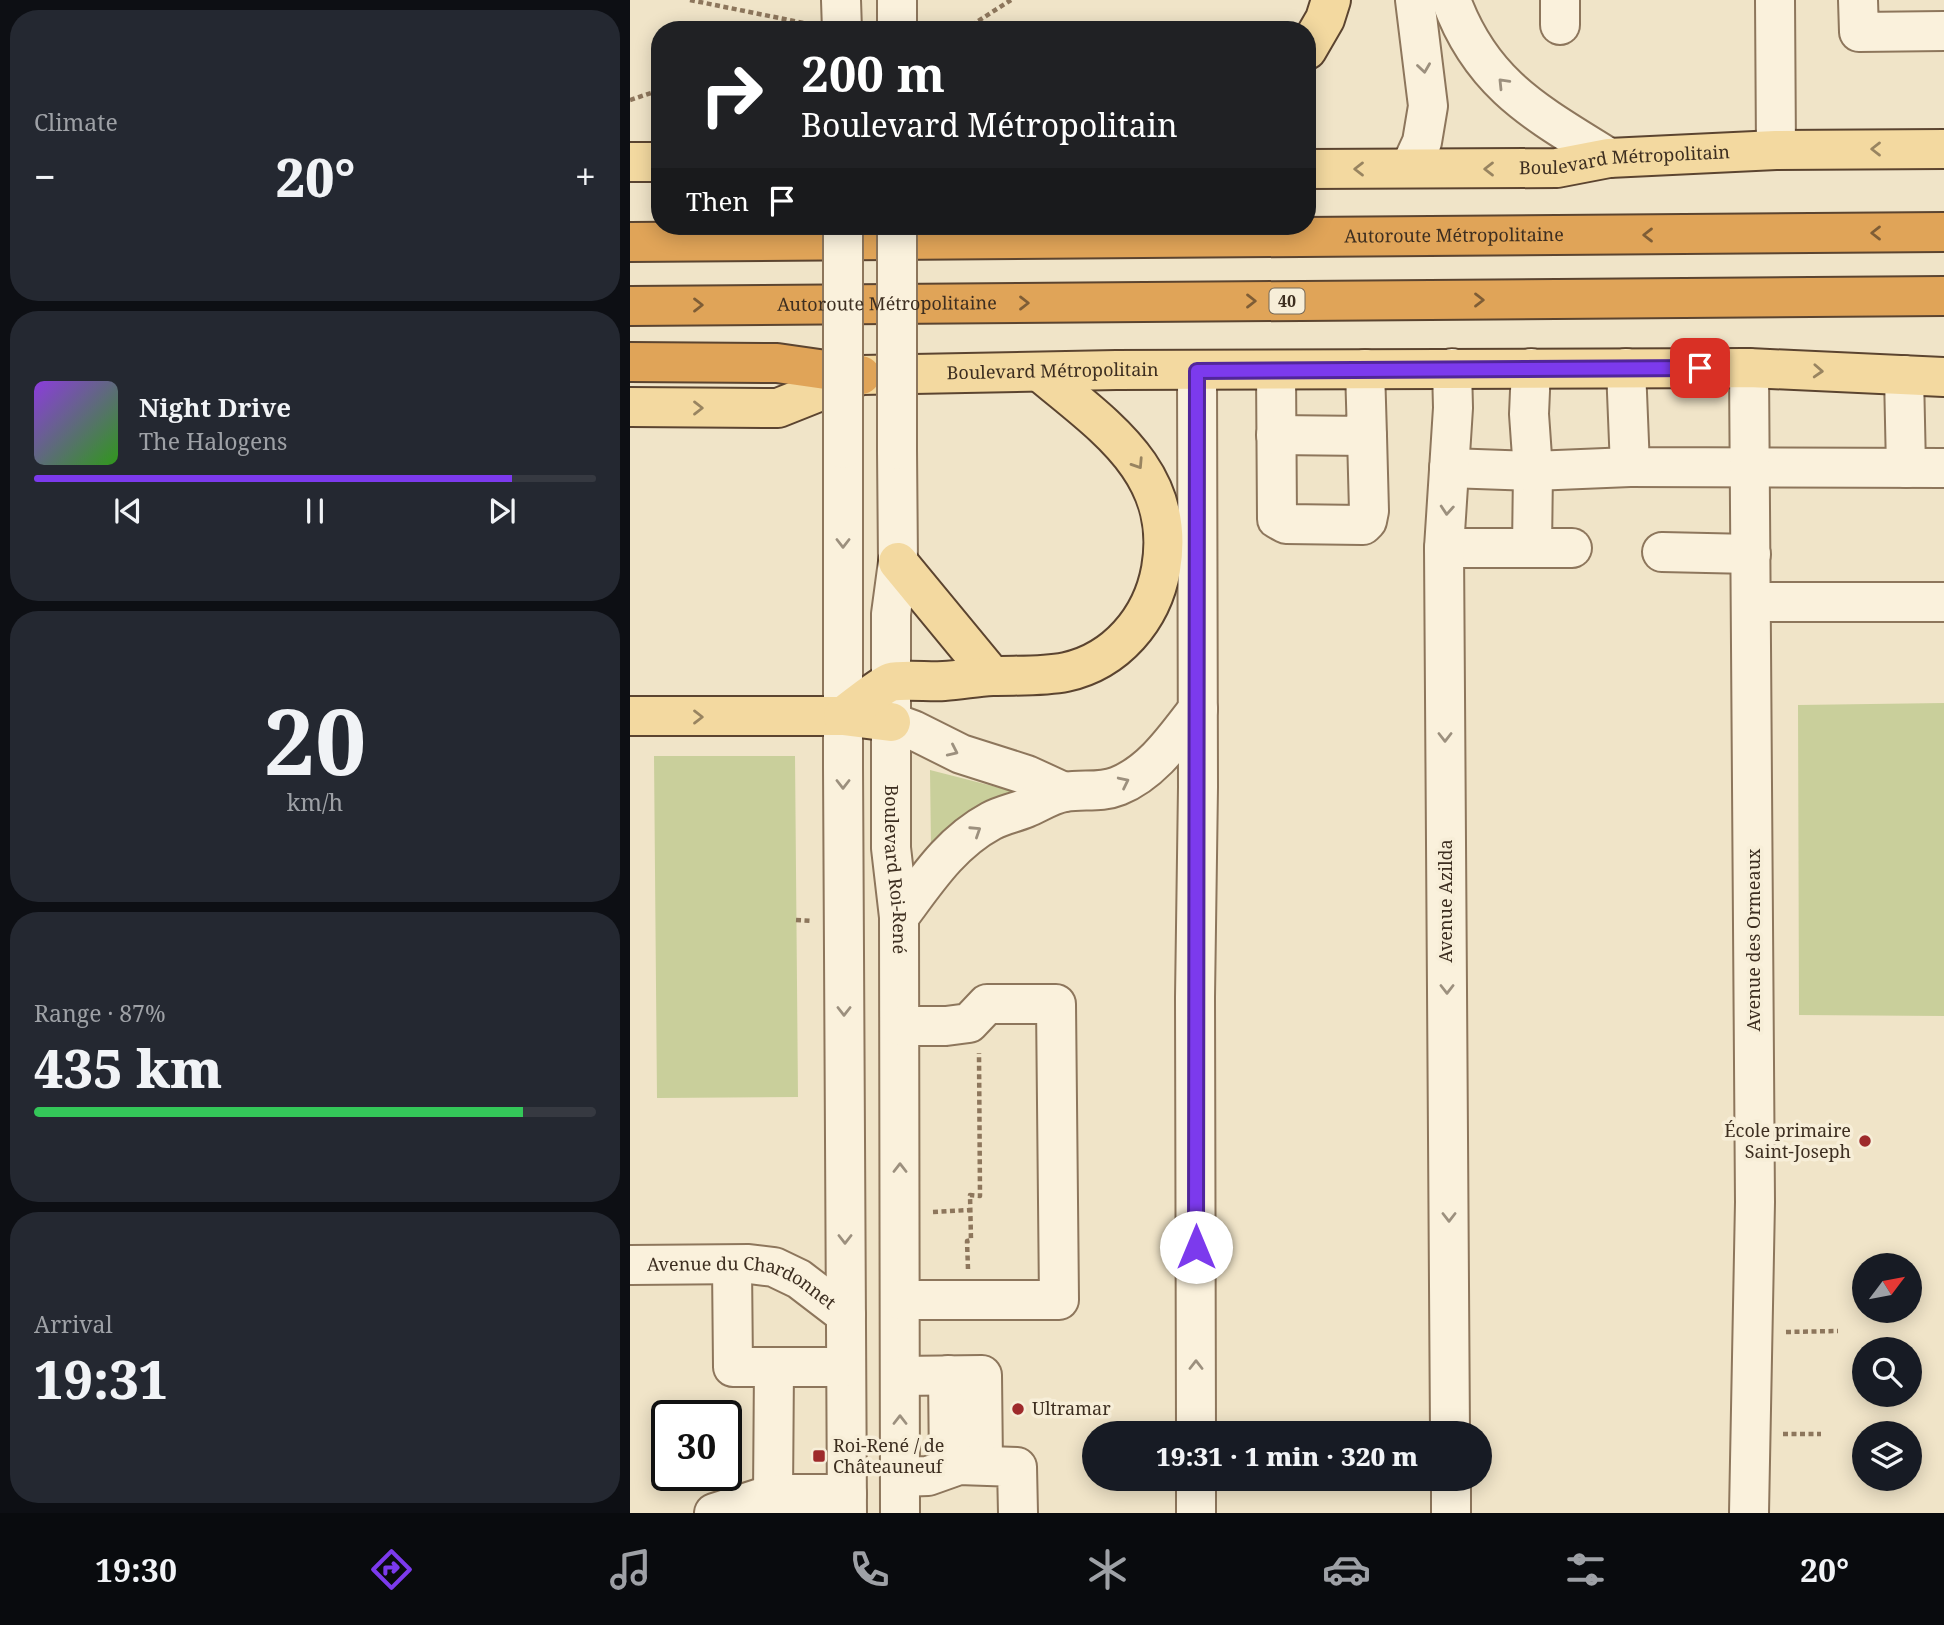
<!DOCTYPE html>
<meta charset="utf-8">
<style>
:root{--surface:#171b24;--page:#242831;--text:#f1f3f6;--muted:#9ea1a6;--line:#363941;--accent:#7c3aed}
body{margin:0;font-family:"Noto Serif",serif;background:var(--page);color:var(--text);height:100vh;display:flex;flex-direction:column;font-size:26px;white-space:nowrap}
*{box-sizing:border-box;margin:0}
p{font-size:23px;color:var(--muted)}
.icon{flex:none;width:38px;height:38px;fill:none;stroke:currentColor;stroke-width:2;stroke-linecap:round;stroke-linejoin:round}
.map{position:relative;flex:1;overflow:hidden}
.sheet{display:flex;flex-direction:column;gap:10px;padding:10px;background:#0d0f14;width:630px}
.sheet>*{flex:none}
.top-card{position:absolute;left:21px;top:21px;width:665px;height:214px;border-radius:28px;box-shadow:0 4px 18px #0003;background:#202124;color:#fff;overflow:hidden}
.needle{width:46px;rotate:58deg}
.fabs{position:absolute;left:1222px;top:1253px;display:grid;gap:14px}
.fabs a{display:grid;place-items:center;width:70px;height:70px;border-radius:50%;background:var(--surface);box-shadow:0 4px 18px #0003;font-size:35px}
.speed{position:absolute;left:21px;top:1400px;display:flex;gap:14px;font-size:35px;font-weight:700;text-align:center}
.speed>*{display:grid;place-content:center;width:91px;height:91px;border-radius:50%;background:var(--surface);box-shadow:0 4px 18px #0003;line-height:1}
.speed .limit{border:4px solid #111;border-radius:10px;background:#fff;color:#111}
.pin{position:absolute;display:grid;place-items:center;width:60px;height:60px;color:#fff;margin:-30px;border-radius:14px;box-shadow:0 4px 10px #0006}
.me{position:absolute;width:77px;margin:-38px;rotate:0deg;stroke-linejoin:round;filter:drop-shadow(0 0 5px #0008)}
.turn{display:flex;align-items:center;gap:24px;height:147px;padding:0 35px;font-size:32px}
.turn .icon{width:91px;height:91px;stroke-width:2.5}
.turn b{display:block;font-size:49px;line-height:60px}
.then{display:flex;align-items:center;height:66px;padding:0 35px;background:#0003;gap:14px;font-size:26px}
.big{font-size:52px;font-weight:800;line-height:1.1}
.sheet .card{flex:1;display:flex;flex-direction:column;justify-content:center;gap:10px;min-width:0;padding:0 24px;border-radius:28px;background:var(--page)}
.sheet .dial{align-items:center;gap:0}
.dial b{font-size:91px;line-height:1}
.song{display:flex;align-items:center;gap:21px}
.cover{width:84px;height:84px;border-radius:10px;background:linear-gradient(135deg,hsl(270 70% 55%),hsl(110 70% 35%))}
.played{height:7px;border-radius:4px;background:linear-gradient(90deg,var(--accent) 85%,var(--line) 85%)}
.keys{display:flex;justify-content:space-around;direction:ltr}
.heat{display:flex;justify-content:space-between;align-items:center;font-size:38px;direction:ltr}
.charge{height:10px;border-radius:5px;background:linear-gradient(90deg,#34c759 87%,var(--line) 0)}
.trip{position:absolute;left:452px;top:1421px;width:410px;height:70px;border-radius:35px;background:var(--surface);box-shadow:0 4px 18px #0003;font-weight:800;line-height:70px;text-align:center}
.tabs{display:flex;height:112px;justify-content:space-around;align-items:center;background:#090b0e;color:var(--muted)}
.tabs .icon{width:49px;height:49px}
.tabs .selected{color:var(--accent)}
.tabs b{font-size:32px;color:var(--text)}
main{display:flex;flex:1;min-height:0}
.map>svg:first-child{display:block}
.green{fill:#c9cf9b}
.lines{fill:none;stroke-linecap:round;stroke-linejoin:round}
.minor-casing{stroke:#8d765c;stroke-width:42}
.major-casing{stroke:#5b4430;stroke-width:42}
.highway-casing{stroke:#5b4430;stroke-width:42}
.path{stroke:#8d765c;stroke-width:4.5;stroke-dasharray:5 3.5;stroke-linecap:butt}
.minor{stroke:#faf1dc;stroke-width:38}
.major{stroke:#f3d9a0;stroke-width:38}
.highway{stroke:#e0a458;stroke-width:38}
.minor-bridge-casing{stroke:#8d765c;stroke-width:42;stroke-linecap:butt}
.minor-bridge{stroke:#faf1dc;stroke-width:38}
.oneway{stroke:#9c907e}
.oneway2{stroke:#988460}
.oneway3{stroke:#7e5d36}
.route-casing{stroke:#51269a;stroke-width:18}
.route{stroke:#7c3aed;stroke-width:12}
.poi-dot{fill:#9e2a2b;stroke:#f7eed8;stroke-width:2.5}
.labels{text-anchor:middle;stroke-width:7;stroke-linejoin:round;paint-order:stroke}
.shield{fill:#f7eed8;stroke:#756857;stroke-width:2}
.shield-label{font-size:16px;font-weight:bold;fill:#3d2e20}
.street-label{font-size:18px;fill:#3d2e20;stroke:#f7eed8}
.poi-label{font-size:18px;fill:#3d2e20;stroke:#f7eed8;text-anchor:start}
</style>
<main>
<section class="sheet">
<div class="card"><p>Climate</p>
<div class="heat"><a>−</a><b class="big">20°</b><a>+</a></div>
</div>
<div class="card">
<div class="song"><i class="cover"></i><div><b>Night Drive</b><p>The Halogens</p></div></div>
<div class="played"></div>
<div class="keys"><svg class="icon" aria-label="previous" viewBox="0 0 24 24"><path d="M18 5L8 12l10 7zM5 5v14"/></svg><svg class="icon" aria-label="pause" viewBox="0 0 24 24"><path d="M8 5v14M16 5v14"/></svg><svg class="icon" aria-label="next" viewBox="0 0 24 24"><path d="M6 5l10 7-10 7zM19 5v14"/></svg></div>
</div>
<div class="card dial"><b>20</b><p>km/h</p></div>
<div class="card"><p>Range · 87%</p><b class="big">435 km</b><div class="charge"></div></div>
<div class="card"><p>Arrival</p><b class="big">19:31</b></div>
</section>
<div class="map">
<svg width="1314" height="1513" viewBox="0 0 1314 1513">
<rect width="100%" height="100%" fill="#f0e4c8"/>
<path class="green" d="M1314,703v313l-145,-1 -1,-310z
M24,756h141l3,341 -141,1z
M300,770l90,23 -89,55z"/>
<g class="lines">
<g class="minor-casing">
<g id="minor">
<path d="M211,0l1,30"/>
<path d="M821,0c31,85 86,113 158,158"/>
<path d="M930,0v25"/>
<path d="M1145,0l1,150"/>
<path d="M1228,0l1,32 85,-1"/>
<path d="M267,30v-30"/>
<path d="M780,168l12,-26 6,-36 -13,-106"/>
<path d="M901,368l-2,46 4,57 -1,77"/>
<path d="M996,368l4,99 314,1"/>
<path d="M646,370l1,149 9,5 77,1 4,-4 2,-10 -2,-75"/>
<path d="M1274,375l2,93"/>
<path d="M646,435l91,1 -2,-67"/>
<path d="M213,449v318l4,746"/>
<path id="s1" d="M267,450l1,112 -7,52v234l8,69 1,596"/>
<path d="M819,468l84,3 97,-4"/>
<path d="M814,548h128"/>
<path d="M1032,552l89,2"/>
<path d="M1122,602h192"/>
<path d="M261,722l22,8 48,24 66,21 37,17"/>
<path d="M269,917c27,-36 51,-74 92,-96 11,-6 23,-8 35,-13 12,-5 26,-14 39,-16 18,-3 36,1 53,-6 35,-14 58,-49 80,-77"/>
<path d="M270,1026h46l23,-3 18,-19h69l3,296h-159"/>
<path id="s2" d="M0,1265l119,-1 25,3 25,12 47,36"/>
<path d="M102,1265l1,102h41"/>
<path d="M216,1367h-72l-1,127h74"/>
<path d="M318,1375l1,93"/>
<path d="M270,1376l82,-1 1,90"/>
<path d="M566,1433l-1,-436 3,-210 -1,-416"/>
<path d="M820,1433l-6,-885 9,-140 -1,-40"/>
<path d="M270,1477l28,-1 31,-11 58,2 1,46"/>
<path d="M566,1479v34"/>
<path d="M821,1479v34"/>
<path d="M84,1513l59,-19"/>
<path d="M1119,1513l6,-311 -6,-834"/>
</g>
</g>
<g class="major-casing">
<g id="major">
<path d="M677,50l18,-31 6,-19"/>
<path d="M0,162h30"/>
<path id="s3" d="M677,169l250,-1 52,-10 167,-8 168,-1"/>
<path id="s4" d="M0,407l148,1 83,-33 255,-5 633,-2 195,9"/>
<path d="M268,562l94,114"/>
<path d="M0,716h213l48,6"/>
<path d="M213,716c11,-8 37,-30 48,-34 11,-3 40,0 53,-1 16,-1 32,-4 48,-5 24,-1 50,1 74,-4 50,-11 86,-53 95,-103 17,-96 -57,-143 -120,-196"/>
</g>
</g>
<g class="highway-casing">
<g id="highway">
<path id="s5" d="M0,242l1314,-10"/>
<path id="s6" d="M0,306l1314,-10"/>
<path d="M0,362l147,1 84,12"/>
</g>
</g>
<path class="path" d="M60,0l119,24
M334,30l47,-30
M0,100l30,-10
M166,920l16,1
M303,1212l37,-2
M338,1269l-1,-28 4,-1 -1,-45 10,1 -1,-143
M1156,1332l52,-1
M1153,1434h38"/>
<use href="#minor" class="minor"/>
<use href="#major" class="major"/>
<use href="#highway" class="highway"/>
<g class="minor-bridge-casing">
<path id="minor-bridge" d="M213,226v223
M267,226v224"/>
</g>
<use href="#minor-bridge" class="minor-bridge"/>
</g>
<defs><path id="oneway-chevron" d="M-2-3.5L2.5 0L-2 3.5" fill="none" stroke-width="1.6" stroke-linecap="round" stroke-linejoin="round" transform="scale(1.75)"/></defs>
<g class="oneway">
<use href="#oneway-chevron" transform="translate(794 68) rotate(82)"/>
<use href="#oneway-chevron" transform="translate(873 83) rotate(-134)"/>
<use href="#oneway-chevron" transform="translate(817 510) rotate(94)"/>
<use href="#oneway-chevron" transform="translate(213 543) rotate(90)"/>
<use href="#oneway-chevron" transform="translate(815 737) rotate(90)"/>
<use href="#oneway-chevron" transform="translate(323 751) rotate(25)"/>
<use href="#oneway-chevron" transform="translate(494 782) rotate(-26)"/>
<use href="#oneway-chevron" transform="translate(213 784) rotate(90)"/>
<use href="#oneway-chevron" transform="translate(346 831) rotate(-33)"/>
<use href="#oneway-chevron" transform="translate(817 989) rotate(90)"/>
<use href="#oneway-chevron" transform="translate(214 1011) rotate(90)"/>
<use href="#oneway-chevron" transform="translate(270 1168) rotate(-90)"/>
<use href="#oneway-chevron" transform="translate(819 1217) rotate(90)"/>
<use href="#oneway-chevron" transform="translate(215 1239) rotate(90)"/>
<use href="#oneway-chevron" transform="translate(566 1365) rotate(-90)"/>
<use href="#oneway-chevron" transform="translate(270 1420) rotate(-90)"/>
</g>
<g class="oneway2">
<use href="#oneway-chevron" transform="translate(1246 149) rotate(180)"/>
<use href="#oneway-chevron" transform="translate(729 169) rotate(180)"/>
<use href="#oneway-chevron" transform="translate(859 169) rotate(-180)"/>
<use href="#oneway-chevron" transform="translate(1188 371) rotate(3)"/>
<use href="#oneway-chevron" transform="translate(68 408)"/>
<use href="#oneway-chevron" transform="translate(508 464) rotate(57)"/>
<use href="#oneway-chevron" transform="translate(68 717)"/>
</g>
<g class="oneway3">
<use href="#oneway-chevron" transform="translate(1246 233) rotate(180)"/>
<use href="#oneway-chevron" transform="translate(1018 235) rotate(180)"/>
<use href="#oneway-chevron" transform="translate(849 300)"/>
<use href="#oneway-chevron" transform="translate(621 301)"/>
<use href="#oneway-chevron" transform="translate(394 303)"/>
<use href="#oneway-chevron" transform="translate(68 305)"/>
</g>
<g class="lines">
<g class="route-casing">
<path id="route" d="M566,1247l1,-876 503,-3"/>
</g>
<use href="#route" class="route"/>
</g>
<g class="poi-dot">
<circle cx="1235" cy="1141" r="7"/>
<circle cx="388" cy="1409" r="7"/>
<rect x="182" y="1449" width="14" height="14" rx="3.5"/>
</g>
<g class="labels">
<rect class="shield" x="639.5" y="288.5" width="35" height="25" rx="5"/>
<g class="shield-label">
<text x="657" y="307">40</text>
</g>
<g class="street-label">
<text dy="6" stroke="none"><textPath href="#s3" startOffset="318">Boulevard Métropolitain</textPath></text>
<text dy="6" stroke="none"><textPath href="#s5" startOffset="824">Autoroute Métropolitaine</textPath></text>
<text dy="6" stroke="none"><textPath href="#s6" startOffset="257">Autoroute Métropolitaine</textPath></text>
<text dy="6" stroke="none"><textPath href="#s4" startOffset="429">Boulevard Métropolitain</textPath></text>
<text dy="6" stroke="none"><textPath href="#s1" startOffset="420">Boulevard Roi-René</textPath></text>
<text transform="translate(816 901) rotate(-90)" y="6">Avenue Azilda</text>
<text transform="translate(1124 940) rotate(-90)" y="6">Avenue des Ormeaux</text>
<text dy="6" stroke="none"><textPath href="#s2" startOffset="116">Avenue du Chardonnet</textPath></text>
</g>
<g class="poi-label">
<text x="1221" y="1137" text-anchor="end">École primaire<tspan x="1221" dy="21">Saint-Joseph</tspan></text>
<text x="402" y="1415">Ultramar</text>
<text x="203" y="1452">Roi-René / de<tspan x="203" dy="21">Châteauneuf</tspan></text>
</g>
</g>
</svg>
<div class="fabs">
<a><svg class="needle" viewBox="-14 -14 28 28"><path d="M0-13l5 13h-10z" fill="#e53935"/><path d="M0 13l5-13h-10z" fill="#9ea1a6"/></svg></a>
<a><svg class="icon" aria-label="search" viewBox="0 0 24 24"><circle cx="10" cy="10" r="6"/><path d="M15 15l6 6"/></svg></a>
<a><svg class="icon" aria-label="layers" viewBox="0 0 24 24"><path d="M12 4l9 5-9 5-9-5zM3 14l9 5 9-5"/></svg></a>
</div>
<div class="speed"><div class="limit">30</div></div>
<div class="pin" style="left:1070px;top:368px;background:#d93025"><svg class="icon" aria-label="arrive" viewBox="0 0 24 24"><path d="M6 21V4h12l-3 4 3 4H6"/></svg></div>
<svg class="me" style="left:566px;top:1247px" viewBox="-20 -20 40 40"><circle r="19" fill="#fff"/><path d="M0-13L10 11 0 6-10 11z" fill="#7c3aed"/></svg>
<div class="trip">19:31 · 1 min · 320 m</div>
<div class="top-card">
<div class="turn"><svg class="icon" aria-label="right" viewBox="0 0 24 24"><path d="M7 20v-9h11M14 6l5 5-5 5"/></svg><div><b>200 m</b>Boulevard Métropolitain</div></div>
<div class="then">Then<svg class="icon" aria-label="arrive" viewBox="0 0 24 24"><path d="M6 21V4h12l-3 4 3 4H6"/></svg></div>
</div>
</div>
</main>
<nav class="tabs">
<b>19:30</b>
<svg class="icon selected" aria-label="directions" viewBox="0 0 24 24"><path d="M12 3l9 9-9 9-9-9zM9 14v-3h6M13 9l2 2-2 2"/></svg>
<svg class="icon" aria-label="music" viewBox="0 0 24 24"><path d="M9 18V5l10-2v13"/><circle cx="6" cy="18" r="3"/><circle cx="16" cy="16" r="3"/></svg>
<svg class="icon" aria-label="phone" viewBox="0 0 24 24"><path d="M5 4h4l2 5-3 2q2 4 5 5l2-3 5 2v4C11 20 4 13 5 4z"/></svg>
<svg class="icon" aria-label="climate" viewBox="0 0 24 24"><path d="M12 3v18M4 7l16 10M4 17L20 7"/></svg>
<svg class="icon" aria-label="car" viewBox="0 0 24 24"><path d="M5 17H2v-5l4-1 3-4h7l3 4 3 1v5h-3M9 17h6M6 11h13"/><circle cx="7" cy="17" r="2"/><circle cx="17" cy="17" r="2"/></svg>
<svg class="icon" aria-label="filters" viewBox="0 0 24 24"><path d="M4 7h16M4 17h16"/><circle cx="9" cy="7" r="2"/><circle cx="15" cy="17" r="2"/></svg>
<b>20°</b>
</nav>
